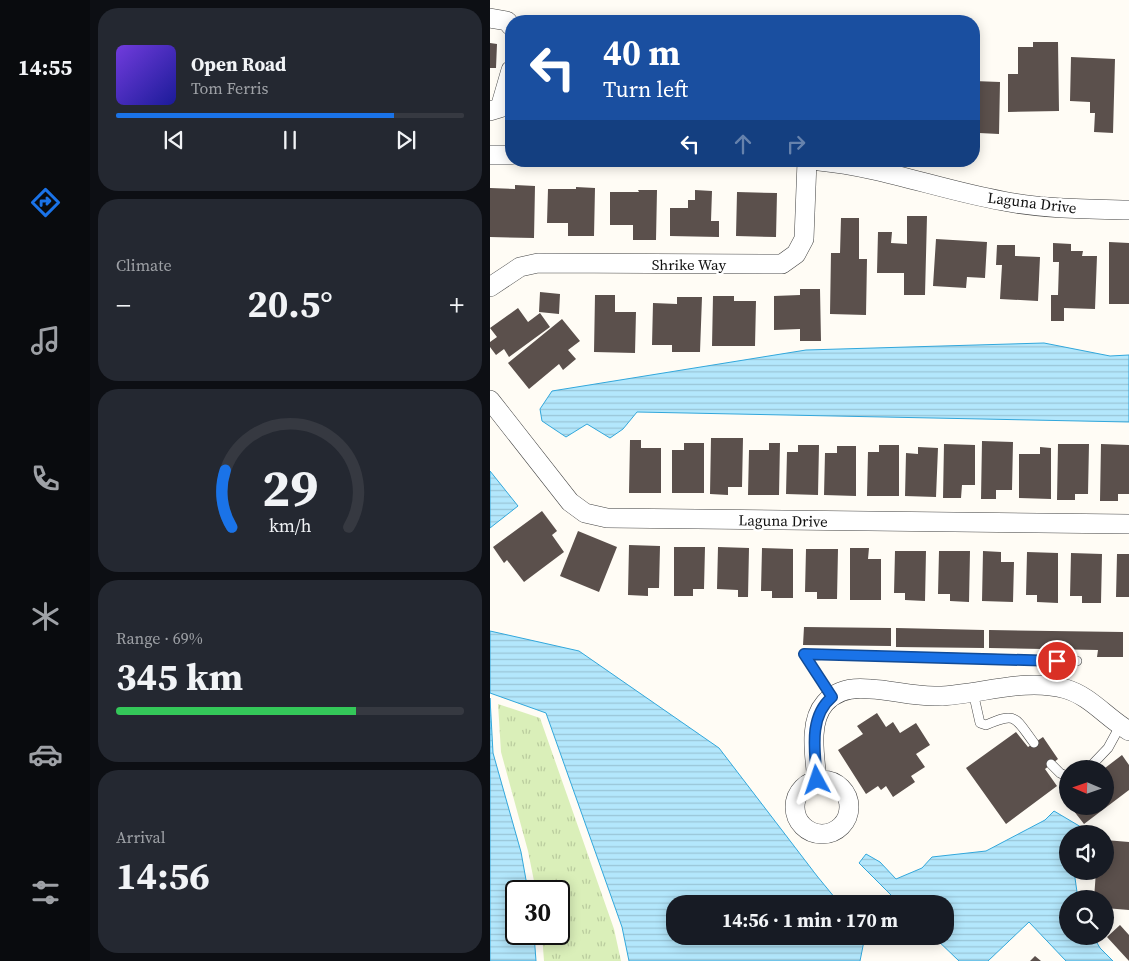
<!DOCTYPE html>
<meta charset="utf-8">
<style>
:root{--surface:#171b24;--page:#242831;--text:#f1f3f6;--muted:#9ea1a6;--line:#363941;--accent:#1a73e8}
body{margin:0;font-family:"Source Serif 4",serif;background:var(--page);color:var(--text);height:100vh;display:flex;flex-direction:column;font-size:19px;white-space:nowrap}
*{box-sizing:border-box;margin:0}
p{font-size:16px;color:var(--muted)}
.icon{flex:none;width:28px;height:28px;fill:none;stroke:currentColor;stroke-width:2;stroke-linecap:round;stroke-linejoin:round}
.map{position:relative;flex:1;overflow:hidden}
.sheet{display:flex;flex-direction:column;gap:8px;padding:8px;background:#0d0f14;width:400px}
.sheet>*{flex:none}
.top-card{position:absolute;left:15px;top:15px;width:475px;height:152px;border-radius:20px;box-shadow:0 2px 12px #0003;background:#1a4fa0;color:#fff;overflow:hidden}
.needle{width:32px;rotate:272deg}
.buttons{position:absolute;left:569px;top:760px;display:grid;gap:10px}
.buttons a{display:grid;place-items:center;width:55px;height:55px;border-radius:50%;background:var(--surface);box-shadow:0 2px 12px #0003;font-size:25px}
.speed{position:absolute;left:15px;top:880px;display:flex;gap:10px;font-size:25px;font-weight:700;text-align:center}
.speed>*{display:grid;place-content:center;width:65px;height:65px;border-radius:50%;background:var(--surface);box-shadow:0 2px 12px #0003;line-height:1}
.speed .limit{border:2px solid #111;border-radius:8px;background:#fff;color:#111}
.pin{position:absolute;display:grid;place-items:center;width:42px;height:42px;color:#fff;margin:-21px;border:2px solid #fff;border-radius:50%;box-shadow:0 1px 5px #0007}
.me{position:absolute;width:55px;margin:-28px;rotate:355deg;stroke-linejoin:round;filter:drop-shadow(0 0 4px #0008)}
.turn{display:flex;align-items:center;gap:18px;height:105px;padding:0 15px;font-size:22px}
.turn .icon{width:65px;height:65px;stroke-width:2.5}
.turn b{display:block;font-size:35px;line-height:42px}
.lanes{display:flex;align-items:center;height:48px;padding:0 15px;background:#0003;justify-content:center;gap:25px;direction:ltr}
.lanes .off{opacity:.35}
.big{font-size:38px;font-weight:700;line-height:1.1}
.sheet .widget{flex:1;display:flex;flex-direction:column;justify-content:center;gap:8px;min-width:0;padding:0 18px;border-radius:20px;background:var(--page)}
.sheet .dial{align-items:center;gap:0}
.dial svg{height:130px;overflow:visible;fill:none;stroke:var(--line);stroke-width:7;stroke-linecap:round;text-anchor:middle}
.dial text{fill:var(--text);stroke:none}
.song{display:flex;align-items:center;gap:15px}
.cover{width:60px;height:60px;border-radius:8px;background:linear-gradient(135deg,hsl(260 70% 55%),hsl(240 70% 35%))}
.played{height:5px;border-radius:2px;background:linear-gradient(90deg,var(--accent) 80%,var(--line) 80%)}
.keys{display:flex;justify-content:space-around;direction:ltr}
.heat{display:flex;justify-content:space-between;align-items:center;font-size:28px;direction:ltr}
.charge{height:8px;border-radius:4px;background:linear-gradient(90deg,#34c759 69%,var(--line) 0)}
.trip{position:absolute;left:176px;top:895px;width:288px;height:50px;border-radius:20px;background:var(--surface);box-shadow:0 2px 12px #0003;font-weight:700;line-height:50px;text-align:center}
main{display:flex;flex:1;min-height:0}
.dock{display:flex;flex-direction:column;width:90px;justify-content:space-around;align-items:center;background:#090b0e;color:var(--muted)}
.dock .icon{width:35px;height:35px}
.dock .current{color:var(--accent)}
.dock b{font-size:22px;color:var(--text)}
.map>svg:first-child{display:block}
.grass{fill:url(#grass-tufts)}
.water{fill:url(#water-rules);stroke:#32a7db}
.building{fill:#5b504c}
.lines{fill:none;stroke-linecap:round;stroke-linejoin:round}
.service-casing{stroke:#444;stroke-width:10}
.minor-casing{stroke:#444;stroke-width:20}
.service{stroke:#fff;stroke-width:9}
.minor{stroke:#fff;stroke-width:19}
.route-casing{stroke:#114b97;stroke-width:12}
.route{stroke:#1a73e8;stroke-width:9}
.labels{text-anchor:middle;stroke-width:5;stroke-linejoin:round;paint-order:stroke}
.street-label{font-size:15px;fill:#111;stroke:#fff}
</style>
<main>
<nav class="dock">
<b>14:55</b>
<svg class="icon current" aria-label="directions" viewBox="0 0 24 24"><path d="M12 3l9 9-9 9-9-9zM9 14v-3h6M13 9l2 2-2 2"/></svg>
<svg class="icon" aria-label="music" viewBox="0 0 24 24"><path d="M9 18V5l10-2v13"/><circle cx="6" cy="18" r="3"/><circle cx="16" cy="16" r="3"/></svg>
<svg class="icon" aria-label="phone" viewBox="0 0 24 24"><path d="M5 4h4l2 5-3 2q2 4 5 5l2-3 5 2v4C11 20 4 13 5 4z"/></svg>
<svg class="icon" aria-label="climate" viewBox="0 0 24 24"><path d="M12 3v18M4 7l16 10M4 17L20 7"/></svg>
<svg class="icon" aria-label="car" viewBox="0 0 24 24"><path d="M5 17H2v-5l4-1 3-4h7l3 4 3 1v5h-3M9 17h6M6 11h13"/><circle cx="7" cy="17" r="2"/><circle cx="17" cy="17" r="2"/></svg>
<svg class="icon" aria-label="filters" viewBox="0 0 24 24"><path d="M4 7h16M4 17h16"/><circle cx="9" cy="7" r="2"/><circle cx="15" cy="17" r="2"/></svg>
</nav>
<section class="sheet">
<div class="widget">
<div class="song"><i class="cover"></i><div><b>Open Road</b><p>Tom Ferris</p></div></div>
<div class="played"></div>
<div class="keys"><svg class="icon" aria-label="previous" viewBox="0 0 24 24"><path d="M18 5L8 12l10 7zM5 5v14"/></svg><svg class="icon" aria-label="pause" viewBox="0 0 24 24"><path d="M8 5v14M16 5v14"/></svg><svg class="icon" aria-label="next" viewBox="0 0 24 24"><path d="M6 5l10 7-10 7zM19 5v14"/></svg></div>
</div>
<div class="widget"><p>Climate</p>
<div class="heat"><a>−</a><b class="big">20.5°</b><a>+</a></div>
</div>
<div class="widget dial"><svg viewBox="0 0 100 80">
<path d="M14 69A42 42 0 1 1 86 69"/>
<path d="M14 69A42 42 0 0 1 10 34" stroke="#1a73e8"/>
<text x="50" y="56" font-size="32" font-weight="700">29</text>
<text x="50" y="72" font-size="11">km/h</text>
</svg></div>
<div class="widget"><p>Range · 69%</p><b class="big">345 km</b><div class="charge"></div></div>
<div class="widget"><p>Arrival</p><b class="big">14:56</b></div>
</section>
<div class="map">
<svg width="639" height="961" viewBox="0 0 639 961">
<defs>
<pattern id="grass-tufts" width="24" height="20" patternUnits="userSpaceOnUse" patternTransform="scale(1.25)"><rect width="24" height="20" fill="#daefb9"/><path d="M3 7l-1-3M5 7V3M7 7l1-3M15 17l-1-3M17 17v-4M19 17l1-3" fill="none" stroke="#bacc9e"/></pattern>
<pattern id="water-rules" width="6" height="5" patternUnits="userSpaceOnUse" patternTransform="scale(1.25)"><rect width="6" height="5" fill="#b3e7fc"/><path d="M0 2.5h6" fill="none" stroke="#99c5d7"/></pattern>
</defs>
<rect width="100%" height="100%" fill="#fffcf5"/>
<path class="grass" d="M8,704l42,14 74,211 7,32h-77l-2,-27h17v-43h-23l-8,-40 -27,-99z"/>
<path class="water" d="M554,343l66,13 19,-1v67l-492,-10 -14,17 -13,9 -23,-14 -21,13 -24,-16 -2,-12 12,-18 254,-41z
M0,471l28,35 -28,22z
M0,631l89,20 140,97 98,128 23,28h-165v32h190l-5,25h-231l-7,-34 -76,-214 -56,-20z
M0,698l3,55 28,99 7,39h-12v43h18l2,27h-46z
M564,811l27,16 -2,7h-11v37h6l4,28h-10v37h25l7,12 13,13h-47l-37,-39 -41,39h-29l-26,-25h12v-32h-45l-41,-41 7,-9 14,8 16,17 26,-11 10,-11 54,-6 59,-31z"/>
<path class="building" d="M543,42h25l1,69 -51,1v-38h10v-27h15z
M0,43l7,1 -1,24h-6z
M581,57l44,2 -2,74 -19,-1 1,-19h-5v-11l-20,-1z
M484,81l26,1 -1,52 -20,-1 1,-10h-6z
M25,185l20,1 -1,52 -44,-1v-49l25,1z
M86,187l19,1 -1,48h-26v-13h-21l1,-34h28z
M148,190h19l-1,50h-23v-15h-23v-33h29z
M205,190l17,1 -1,30h8v16l-49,-1v-28h18v-8h7z
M247,192l40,1 -1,44 -40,-1z
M417,216h20l-2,79h-21v-22h-27l1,-41h14l-1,11 16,1z
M351,218h18v41h8l-1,56 -36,-1 1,-61h9z
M446,239l51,3 -2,36 -18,-1 -1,11 -33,-2z
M619,242l20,1v61h-20z
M563,243l18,1v7h12l-1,5h15l-2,53 -31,-1v13h-13v-26h7l1,-33h-6z
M507,245h18v11l25,1 -2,44 -38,-2 2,-34h-6z
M310,289h20l1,52h-21v-12l-26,1v-34l26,-1z
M50,292l20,2 -1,20 -20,-2z
M105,295h20v17h21l-1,41 -41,-1z
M223,296h21v5h22l-1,45h-43z
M187,297h25l-2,55h-28v-7h-20l1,-42 24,1z
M28,308l10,14 12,-9 10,14 -41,30 -5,-8 -8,6 -6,-8v-5l7,-5 -7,-9z
M72,319l18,22 -12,9 8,9 -13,11 -4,-6 -30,25 -21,-26z
M221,438h32l-1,49h-14v8l-18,-1z
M140,440h11v8h20v45h-32z
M492,441l31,1 -1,48h-16v9h-15z
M194,443h20v50h-32v-43h12z
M279,443h11l-1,52h-31l1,-45h20z
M454,444l31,1v40h-13l-1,13h-18z
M568,444h31l-1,50h-13v6h-18z
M611,444l28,1v49h-11v7h-18z
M308,445h21l-1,50 -32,-1 1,-42h11z
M389,445h20v51h-32l1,-44h11z
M347,446h19v50l-32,-1 1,-42h12z
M428,447l20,1 -2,49 -31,-1 1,-43 12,1z
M550,447l11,1v51l-32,-1v-44h21z
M52,511l15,20 -5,4 12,17 -40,30 -17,-22 -3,3 -11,-16z
M88,531l39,16 -18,45 -39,-16z
M139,545l31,1 -1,42h-11v8l-20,-1z
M184,547h31l-1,42h-11v7h-19z
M228,547l31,1 -1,49h-10v-7l-21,-1z
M272,548l31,1v49h-21v-7h-11z
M360,548h19l-1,11h13v41h-31z
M316,549h32l-1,50h-20v-7h-12z
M405,551h31l-1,50 -20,-1v-7h-11z
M449,551h31l-1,51 -19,-1v-7h-12z
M493,551l18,1v10h13l-1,40 -31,-1z
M537,552l31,1v50l-21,-1v-7h-11z
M581,553l31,1 -1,49h-19v-7h-12z
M627,554h12v43h-13z
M314,627l87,1v18l-88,-1z
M406,628l88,2v18l-88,-1z
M499,630l134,2v25h-26l1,-7 -109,-2z
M387,713l9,14 7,-5 7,11 16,-10 14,22 -14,9 9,13 -14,9 4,6 -22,15 -7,-11 -5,4 -3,-4 -12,8 -28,-44 25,-16 -6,-8z
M526,732l12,15 15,-10 15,22 -13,10 12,17 -51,38 -40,-56z
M632,755l7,10v25l-45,34 -14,-18h35v-38z
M615,840l24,2v68l-24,-2v-9h-11l2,-28h9z
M630,925l9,10v26l-22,-24z
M545,956l6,5h-11z"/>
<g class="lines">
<g class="service-casing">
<path id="service" d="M483,692l7,31 6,2c31,-14 29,-7 48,18
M342,697l-28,-43 273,7
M561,764l9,9 8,4
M598,769l20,-21 12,-22"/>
</g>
<g class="minor-casing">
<path id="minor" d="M0,18l17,3 4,5
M0,111l10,-3 11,-38
M0,155h21
M329,161c63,6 122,29 184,40 41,8 84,8 126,9
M0,287l30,-20 18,-4 244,1 14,-10 8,-15 3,-78
M0,400l80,102 15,11 22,5 522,6
M327,780c-2,-23 -9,-58 8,-77 12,-14 28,-16 45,-14 23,1 44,8 68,7 42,-1 86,-19 128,-7 24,7 41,29 63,42
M305 807a27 27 0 1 1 54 0a27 27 0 1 1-54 0Z"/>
</g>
<use href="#service" class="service"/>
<use href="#minor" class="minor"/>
</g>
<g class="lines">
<g class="route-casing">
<path id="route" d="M327,780c-2,-28 -9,-63 15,-83l-28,-43 253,7"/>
</g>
<use href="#route" class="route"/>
</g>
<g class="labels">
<g class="street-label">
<text transform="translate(542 203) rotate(7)" y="5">Laguna Drive</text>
<text x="199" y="270">Shrike Way</text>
<text transform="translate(293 521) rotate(1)" y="5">Laguna Drive</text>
</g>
</g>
</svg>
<div class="buttons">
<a><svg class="needle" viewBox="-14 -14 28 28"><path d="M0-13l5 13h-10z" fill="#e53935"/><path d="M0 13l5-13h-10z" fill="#9ea1a6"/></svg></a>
<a><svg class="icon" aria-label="sound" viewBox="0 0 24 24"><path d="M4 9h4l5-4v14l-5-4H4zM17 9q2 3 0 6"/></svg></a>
<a><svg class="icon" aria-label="search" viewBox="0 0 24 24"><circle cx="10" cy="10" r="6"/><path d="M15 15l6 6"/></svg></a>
</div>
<div class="speed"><div class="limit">30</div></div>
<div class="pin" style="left:567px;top:661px;background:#d93025"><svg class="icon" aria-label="arrive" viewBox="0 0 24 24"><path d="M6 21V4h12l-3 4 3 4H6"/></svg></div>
<svg class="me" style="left:327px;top:780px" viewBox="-20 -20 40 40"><path d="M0-17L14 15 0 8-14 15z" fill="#1a73e8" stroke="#fff" stroke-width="4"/></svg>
<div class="trip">14:56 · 1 min · 170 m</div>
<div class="top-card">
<div class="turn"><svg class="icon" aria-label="left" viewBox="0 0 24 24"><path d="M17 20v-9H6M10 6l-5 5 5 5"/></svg><div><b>40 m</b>Turn left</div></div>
<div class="lanes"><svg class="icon" aria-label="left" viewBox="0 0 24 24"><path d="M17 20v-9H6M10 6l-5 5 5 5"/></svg><svg class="icon off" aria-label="ahead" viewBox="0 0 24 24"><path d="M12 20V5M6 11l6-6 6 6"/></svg><svg class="icon off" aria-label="right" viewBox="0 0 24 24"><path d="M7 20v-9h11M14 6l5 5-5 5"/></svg></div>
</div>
</div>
</main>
